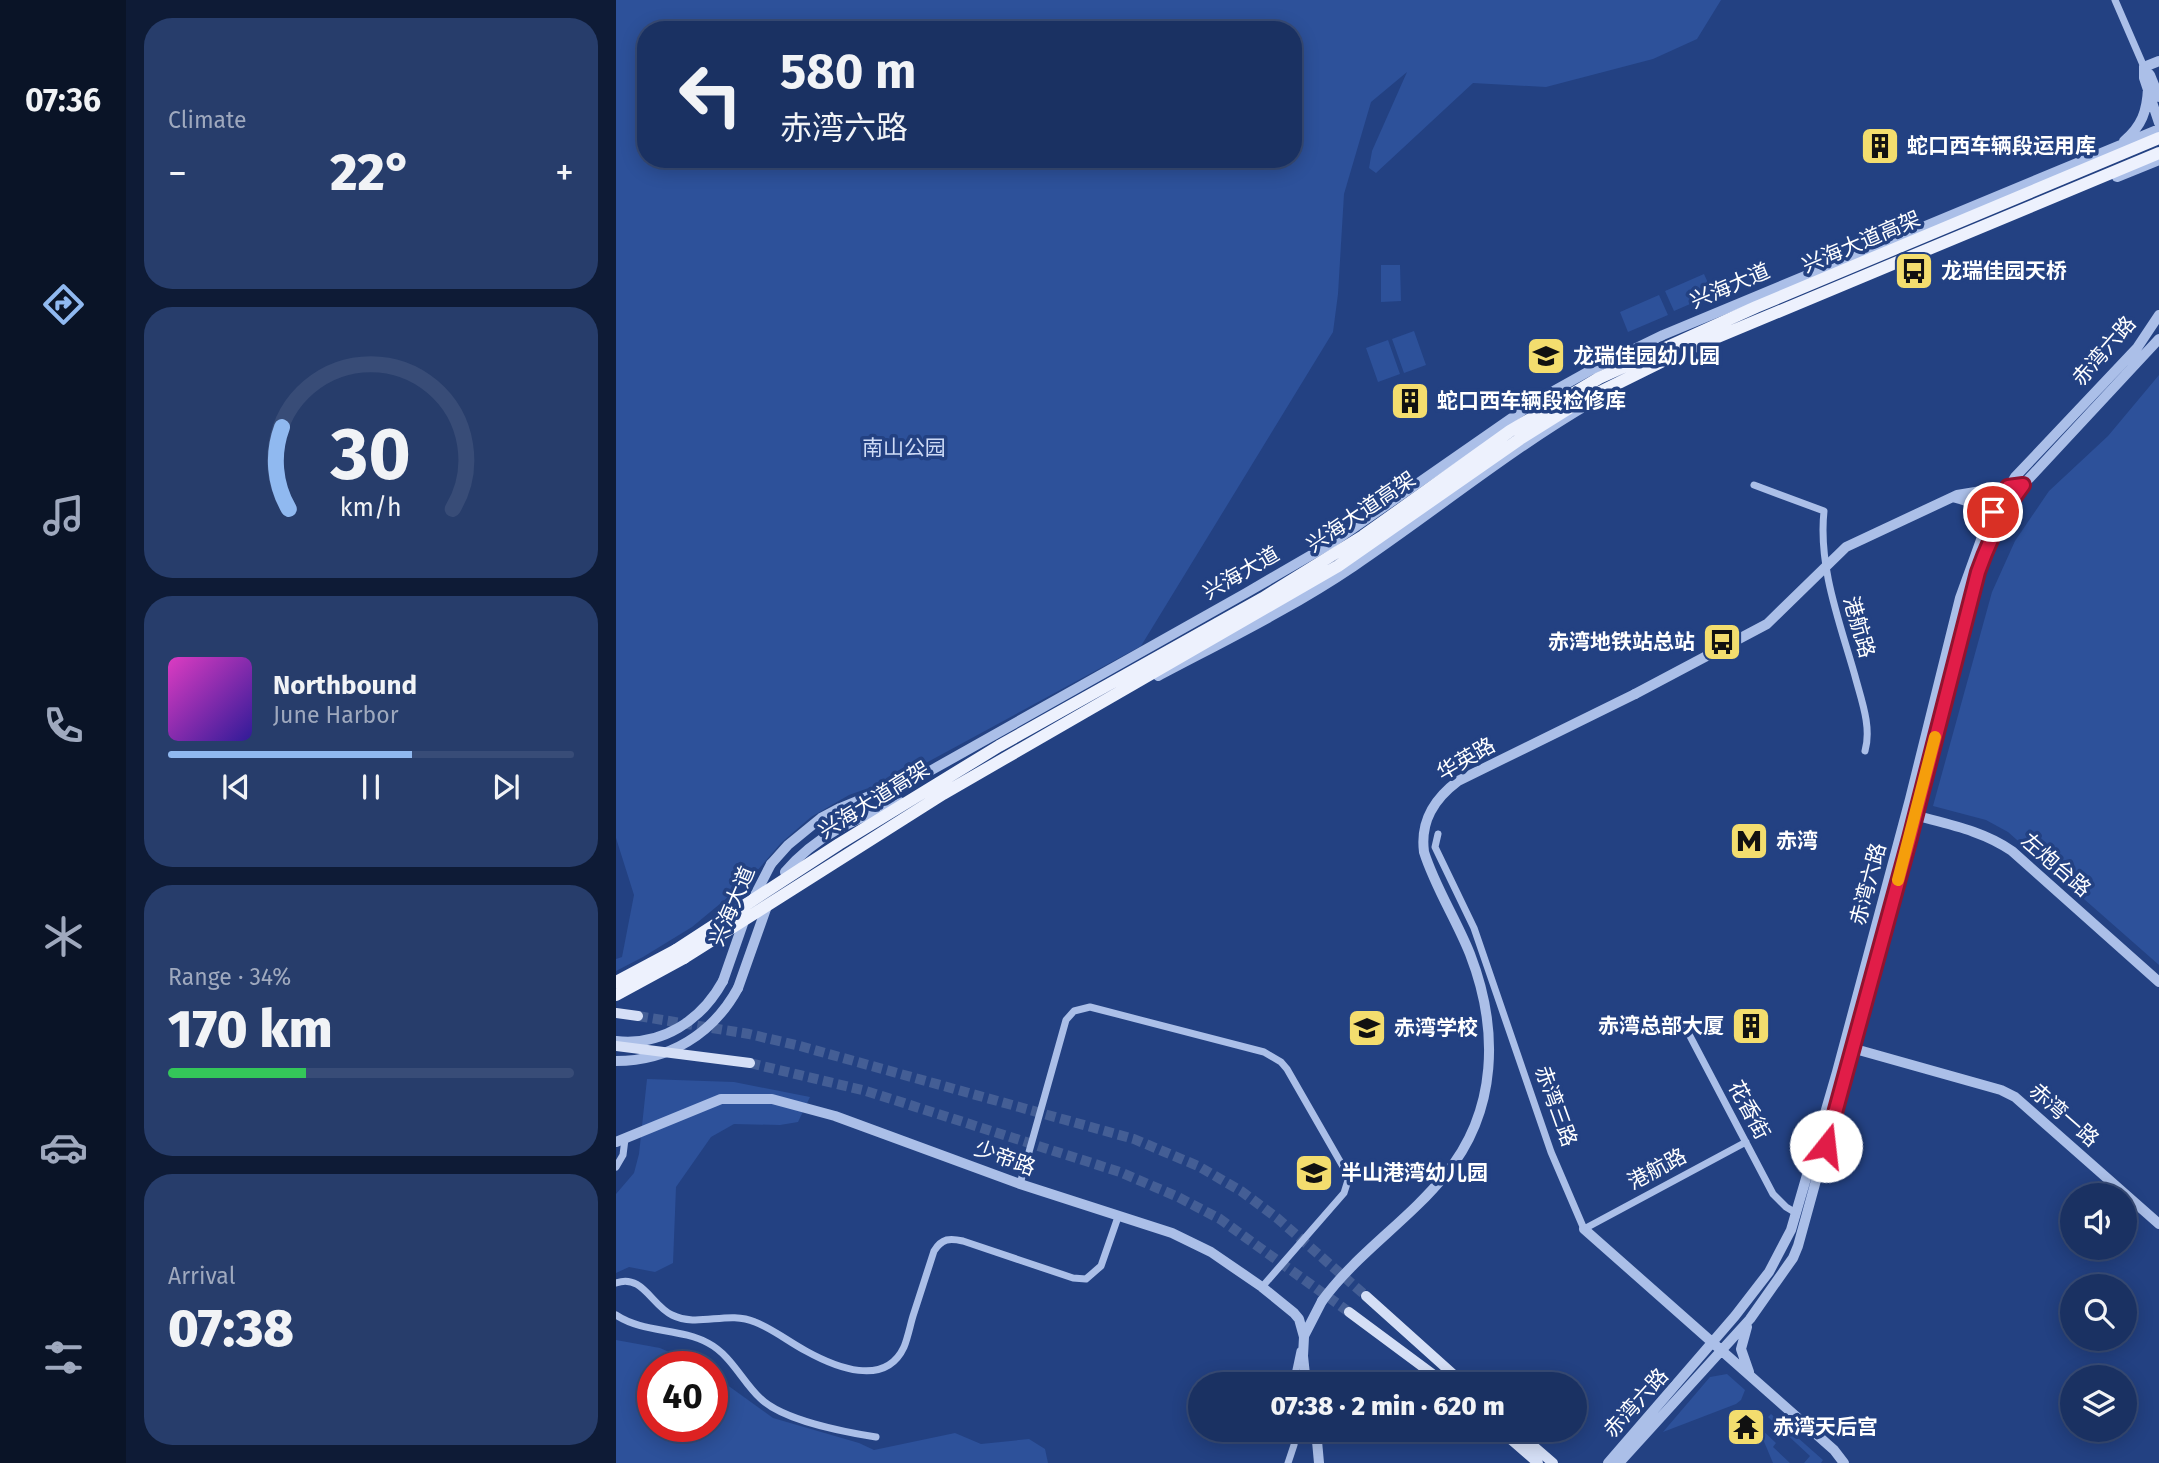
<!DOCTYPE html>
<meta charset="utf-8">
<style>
:root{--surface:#1a3162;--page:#273d6b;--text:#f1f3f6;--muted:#9fa9be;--line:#384c77;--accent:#90b9f0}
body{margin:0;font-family:"Fira Sans","Noto Sans SC",sans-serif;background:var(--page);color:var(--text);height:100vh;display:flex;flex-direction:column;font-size:26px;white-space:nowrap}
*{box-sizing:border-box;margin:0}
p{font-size:23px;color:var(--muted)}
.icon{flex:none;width:38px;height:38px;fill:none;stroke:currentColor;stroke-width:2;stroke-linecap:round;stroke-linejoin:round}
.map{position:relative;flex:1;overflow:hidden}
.details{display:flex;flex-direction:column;gap:18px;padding:18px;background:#0e1b36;width:490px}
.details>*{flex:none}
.top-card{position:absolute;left:21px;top:21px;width:665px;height:147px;border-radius:28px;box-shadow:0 4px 18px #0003,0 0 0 2px var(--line);background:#1a3162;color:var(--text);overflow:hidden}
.fabs{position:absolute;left:1444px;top:1183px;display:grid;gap:14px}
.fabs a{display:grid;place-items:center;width:77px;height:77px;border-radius:50%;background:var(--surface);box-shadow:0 4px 18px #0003,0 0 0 2px var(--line);font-size:35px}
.speed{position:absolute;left:21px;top:1351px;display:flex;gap:14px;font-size:35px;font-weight:700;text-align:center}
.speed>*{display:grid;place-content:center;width:91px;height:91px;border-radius:50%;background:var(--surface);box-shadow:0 4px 18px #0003,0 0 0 2px var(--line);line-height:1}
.speed .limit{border:10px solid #d22;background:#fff;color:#111}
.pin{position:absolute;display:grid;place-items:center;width:60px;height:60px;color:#fff;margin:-30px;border:4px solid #fff;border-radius:50%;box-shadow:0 2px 7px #0007}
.me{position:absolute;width:77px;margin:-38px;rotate:16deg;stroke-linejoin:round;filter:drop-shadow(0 0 5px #0008)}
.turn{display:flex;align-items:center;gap:24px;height:147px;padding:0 28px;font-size:32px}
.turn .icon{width:91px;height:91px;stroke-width:2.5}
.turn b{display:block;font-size:49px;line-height:60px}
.big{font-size:52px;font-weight:800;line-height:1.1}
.details .tile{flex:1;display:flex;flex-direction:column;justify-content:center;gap:10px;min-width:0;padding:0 24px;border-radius:28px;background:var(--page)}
.details .dial{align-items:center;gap:0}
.dial svg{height:182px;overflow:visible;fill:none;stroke:var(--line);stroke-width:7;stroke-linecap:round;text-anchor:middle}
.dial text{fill:var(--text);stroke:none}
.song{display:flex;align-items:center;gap:21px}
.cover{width:84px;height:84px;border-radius:10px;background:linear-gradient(135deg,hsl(310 70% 55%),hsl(250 70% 35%))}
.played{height:7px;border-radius:4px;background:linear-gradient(90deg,var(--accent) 60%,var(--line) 60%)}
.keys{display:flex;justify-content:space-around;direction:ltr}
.heat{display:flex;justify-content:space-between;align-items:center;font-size:38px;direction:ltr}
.charge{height:10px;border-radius:5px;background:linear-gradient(90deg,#34c759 34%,var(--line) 0)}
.trip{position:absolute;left:572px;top:1372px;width:399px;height:70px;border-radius:35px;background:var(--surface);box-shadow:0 4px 18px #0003,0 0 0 2px var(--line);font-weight:800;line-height:70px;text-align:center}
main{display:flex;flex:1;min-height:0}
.menu{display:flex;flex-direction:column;width:126px;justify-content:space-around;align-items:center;background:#0a1427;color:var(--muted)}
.menu .icon{width:49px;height:49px}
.menu .on{color:var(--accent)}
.menu b{font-size:32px;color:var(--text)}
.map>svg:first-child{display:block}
.green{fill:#2d519a;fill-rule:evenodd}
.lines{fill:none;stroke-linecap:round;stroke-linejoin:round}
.secondary-tunnel{stroke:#445e95;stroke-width:10;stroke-dasharray:10 5;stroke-linecap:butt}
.minor{stroke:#abbfe8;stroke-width:7}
.tertiary{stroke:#abbfe8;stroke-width:10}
.secondary{stroke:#d5dff6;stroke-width:10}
.primary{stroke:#edf1fd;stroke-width:12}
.tertiary-bridge{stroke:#abbfe8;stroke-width:10}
.secondary-bridge{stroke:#d5dff6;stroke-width:10}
.primary-bridge{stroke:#edf1fd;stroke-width:12}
.route-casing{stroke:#92132f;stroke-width:18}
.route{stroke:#e11d48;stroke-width:12}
.slow{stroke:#f59e0b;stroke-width:12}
.labels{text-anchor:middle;stroke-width:7;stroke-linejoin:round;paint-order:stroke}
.poi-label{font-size:21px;font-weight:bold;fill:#fff;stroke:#234182;text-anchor:start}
.street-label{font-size:21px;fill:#fff;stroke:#234182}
.park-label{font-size:21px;fill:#cedbf6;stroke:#234182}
</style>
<main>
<nav class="menu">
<b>07:36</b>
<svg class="icon on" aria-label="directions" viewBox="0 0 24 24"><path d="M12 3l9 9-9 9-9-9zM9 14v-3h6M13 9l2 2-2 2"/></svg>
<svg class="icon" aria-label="music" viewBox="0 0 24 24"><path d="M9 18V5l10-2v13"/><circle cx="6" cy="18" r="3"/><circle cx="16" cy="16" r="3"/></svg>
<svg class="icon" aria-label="phone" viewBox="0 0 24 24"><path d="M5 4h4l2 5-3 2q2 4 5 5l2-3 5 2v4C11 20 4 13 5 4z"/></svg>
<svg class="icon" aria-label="climate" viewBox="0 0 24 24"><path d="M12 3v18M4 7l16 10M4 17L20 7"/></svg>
<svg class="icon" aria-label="car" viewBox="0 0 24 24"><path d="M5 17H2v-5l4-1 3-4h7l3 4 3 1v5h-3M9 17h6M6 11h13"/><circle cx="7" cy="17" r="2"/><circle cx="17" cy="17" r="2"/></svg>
<svg class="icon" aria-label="filters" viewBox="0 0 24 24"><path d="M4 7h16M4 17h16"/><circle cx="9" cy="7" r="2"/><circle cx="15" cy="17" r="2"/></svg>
</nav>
<section class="details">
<div class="tile"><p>Climate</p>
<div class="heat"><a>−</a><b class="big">22°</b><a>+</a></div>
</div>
<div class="tile dial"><svg viewBox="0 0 100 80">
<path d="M14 69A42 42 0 1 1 86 69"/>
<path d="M14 69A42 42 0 0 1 11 33" stroke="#90b9f0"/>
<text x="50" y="56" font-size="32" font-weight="700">30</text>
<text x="50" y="72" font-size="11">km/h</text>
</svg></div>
<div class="tile">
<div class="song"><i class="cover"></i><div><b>Northbound</b><p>June Harbor</p></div></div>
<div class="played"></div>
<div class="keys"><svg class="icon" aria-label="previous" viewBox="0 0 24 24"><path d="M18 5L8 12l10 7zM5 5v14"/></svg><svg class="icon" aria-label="pause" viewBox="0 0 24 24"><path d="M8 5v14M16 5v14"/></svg><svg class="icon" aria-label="next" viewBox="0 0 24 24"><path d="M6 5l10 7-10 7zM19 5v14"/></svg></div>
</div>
<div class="tile"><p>Range · 34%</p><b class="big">170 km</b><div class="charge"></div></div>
<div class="tile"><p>Arrival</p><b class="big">07:38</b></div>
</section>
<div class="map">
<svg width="1543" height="1463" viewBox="0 0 1543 1463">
<rect width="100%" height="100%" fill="#234182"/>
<path class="green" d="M0,0h1105l-24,39 -44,20 -107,28 -73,-4 -97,90 -7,-5 3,-17 35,-79 -36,30 -27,92 -6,100 -5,38 -192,314 -239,130 -53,19 -38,22 -30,26 -31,36 -58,48 -49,30 -27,14v-12l6,-2 12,-62 -18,-57zM30,30h647v129h-647z
M765,265h19l1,36 -20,1z
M1088,274l9,20 -39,17 -9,-20z
M1043,295l9,20 -40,17 -8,-20z
M798,331l12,34 -22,8 -12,-34z
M772,340l12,34 -22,8 -12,-34z
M1543,375v590l-151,-133 -22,-12 -53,-14 59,-214 23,-51 34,-50 59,-55z
M31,1079l87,3 76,15 -12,25 -18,3 -46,-1 -23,13 -35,50 -3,76 -18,9 -26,-5 -13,6v-79l18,-21 5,-19z
M0,1340l44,8 42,19h-49v59h59v-52l61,44 86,25 15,7 81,-17 26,11 48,-5 16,10 3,14h-432z
M1111,1374l18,16 -4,10 -5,4 -73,28 47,-55z
M1155,1414l52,46 -2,3h-17l6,-7 -42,-39z
M1141,1425l19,18 -3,4 17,16h-17z"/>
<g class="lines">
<path class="secondary-tunnel" d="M22,1016l111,18 51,12 334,93 64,27 43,25 36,27 89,78
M134,1063l116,28 254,81 58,25 42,22 129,93"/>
<path class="minor" d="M1499,0l29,67
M1138,485l70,26c-6,56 16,112 31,165 6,23 17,51 10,75
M822,834l-3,13 39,81 77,224 33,77 162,-87
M1064,1017l93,177 13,13 10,6
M0,1167l7,-12 2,-16
M404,1184l46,-164 8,-9 16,-4 174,45 17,10 6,7 62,108 -5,16 -82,94
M0,1283c26,-10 36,23 56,32 26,13 56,-5 83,7 18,7 34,20 51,29 29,16 79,37 98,-4 4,-10 6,-21 9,-31 7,-22 14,-43 21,-65 8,-13 16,-13 29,-10l110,37 13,1 15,-13 17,-49
M0,1315c27,18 64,13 92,28 23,12 34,38 52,55 22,22 84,34 116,39
M677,1384l7,-33
M672,1463l6,-18 2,-15"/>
<path class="tertiary" d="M1528,67v11l15,45
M1528,67l15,-6
M1528,68l6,7 9,22
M1508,141c18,-15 23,-30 24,-53
M1501,177l42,-17
M1337,497c18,4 29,9 33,29
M542,676c66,-35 134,-68 196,-110 80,-54 154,-115 238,-164
M1019,694l132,-70 79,-77 111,-52 55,-9
M1294,814c36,10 72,16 102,37l147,131
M155,864l17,-19 33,-27 19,-10 90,-37 316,-178 86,-50 207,-144 52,-29 72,-35 496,-206
M169,872c31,-37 70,-53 115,-70
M0,1041c46,5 85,-20 107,-60
M1232,1047l153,43 14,7 144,127
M0,1061c53,0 97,-27 122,-73
M0,1142l105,-43h51l63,17 185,68 152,49 39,19 51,35 32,26 5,6 5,18 -1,19 3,28
M968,1229l250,221 10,13
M1131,1327l-6,22 8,23
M688,1336l18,-35
M700,1430l3,33
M992,1463l127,-147 34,-44 22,-42 46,-158 73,-273 50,-201 26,-72 29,-49 122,-129 22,-33
M1003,1463l131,-144 43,-61 5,-12 112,-408 65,-254c10,-35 26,-70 48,-99l136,-146"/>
<path class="secondary" d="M0,1013l22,3
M750,1296l98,88
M733,1312l97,72
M884,1430l38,33
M899,1430l38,33"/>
<path class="primary" d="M0,982l60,-32
M0,995l68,-37"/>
<path class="tertiary-bridge" d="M136,901l19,-37
M107,981l22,-63
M122,988l29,-82
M706,1301c35,-48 86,-80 123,-126 53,-64 54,-146 25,-221 -14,-35 -35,-67 -46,-102 -4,-31 10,-53 34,-71l177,-87"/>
<path class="secondary-bridge" d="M0,1046l134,17"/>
<path class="primary-bridge" d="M60,950l163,-106 160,-98 264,-148 100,-62 147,-105 89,-53 157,-71 403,-169
M68,958l259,-164 395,-228 182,-127 56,-35 101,-50 482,-201"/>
</g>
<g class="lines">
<g class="route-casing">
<path id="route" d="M1210,1146l84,-308 68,-266c11,-31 25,-61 45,-87l-15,2 -15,25"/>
</g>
<use href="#route" class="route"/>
<path class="slow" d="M1282,880l37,-143"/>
</g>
<defs>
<g id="building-square" transform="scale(2.0125)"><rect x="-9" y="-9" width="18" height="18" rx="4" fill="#f3dd6e" stroke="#234182"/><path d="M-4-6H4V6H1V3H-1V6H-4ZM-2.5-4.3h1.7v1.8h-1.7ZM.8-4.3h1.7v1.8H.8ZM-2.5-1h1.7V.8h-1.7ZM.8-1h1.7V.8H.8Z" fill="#111"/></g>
<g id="bus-square" transform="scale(2.0125)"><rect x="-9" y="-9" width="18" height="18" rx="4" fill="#f3dd6e" stroke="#234182"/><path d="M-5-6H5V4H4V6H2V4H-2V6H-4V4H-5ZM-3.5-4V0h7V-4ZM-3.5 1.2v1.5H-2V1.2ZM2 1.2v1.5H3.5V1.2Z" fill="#111"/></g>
<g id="school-square" transform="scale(2.0125)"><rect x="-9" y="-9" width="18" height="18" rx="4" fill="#f3dd6e" stroke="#234182"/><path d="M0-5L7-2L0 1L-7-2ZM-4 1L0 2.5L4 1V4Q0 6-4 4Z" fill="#111"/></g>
<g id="metro-square" transform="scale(2.0125)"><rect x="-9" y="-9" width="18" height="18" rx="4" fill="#f3dd6e" stroke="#234182"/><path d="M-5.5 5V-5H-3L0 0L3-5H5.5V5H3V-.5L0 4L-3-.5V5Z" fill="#111"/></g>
<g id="temple-square" transform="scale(2.0125)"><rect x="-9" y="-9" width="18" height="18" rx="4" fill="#f3dd6e" stroke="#234182"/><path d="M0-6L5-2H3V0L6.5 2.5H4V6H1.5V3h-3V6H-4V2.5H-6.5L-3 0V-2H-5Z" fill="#111"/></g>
</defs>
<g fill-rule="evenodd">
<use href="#building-square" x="1264" y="146"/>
<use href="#bus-square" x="1298" y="271"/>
<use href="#school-square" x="930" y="356"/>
<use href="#building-square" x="794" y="401"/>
<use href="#bus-square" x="1106" y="642"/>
<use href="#metro-square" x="1133" y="841"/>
<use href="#building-square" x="1135" y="1026"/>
<use href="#school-square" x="751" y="1028"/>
<use href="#school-square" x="698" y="1173"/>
<use href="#temple-square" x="1130" y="1427"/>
</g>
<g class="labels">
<g class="poi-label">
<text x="1291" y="153">蛇口西车辆段运用库</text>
<text x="1325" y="278">龙瑞佳园天桥</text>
<text x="957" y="363">龙瑞佳园幼儿园</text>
<text x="821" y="408">蛇口西车辆段检修库</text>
<text x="1079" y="649" text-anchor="end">赤湾地铁站总站</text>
<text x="1160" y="848">赤湾</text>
<text x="1108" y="1033" text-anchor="end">赤湾总部大厦</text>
<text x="778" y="1035">赤湾学校</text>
<text x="725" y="1180">半山港湾幼儿园</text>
<text x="1157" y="1434">赤湾天后宫</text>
</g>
<g class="street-label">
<text transform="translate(1245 242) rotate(-23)" y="7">兴海大道高架</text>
<text transform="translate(1114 286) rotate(-23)" y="7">兴海大道</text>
<text transform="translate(1488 351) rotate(-49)" y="7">赤湾六路</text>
<text transform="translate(745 512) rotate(-34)" y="7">兴海大道高架</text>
<text transform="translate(625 573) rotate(-30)" y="7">兴海大道</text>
<text transform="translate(1243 627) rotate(74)" y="7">港航路</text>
<text transform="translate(850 759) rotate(-30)" y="7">华英路</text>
<text transform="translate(258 800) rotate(-32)" y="7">兴海大道高架</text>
<text transform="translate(1440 865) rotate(41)" y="7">左炮台路</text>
<text transform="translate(1252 884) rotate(-75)" y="7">赤湾六路</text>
<text transform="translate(116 906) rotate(-67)" y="7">兴海大道</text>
<text transform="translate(940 1106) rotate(70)" y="7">赤湾三路</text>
<text transform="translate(1133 1110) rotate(62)" y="7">花香街</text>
<text transform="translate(1448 1115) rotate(41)" y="7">赤湾一路</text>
<text transform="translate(389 1158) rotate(20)" y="7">少帝路</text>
<text transform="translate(1041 1169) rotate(-28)" y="7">港航路</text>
<text transform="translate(1020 1403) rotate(-48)" y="7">赤湾六路</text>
</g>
<g class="park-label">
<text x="288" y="455">南山公园</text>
</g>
</g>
</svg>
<div class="fabs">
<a><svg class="icon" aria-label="sound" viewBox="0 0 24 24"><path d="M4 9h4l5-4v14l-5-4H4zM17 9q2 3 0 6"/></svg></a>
<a><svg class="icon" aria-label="search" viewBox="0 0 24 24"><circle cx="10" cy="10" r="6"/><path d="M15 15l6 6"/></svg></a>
<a><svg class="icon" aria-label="layers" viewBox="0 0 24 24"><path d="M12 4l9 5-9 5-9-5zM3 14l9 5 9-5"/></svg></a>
</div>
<div class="speed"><div class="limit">40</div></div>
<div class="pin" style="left:1377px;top:512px;background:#d93025"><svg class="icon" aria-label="arrive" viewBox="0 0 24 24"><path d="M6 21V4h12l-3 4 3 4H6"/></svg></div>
<svg class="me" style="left:1210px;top:1146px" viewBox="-20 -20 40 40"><circle r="19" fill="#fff"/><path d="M0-13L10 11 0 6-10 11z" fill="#e11d48"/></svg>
<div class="trip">07:38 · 2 min · 620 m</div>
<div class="top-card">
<div class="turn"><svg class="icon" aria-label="left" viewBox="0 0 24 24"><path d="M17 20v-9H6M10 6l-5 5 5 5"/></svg><div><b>580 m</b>赤湾六路</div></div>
</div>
</div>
</main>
